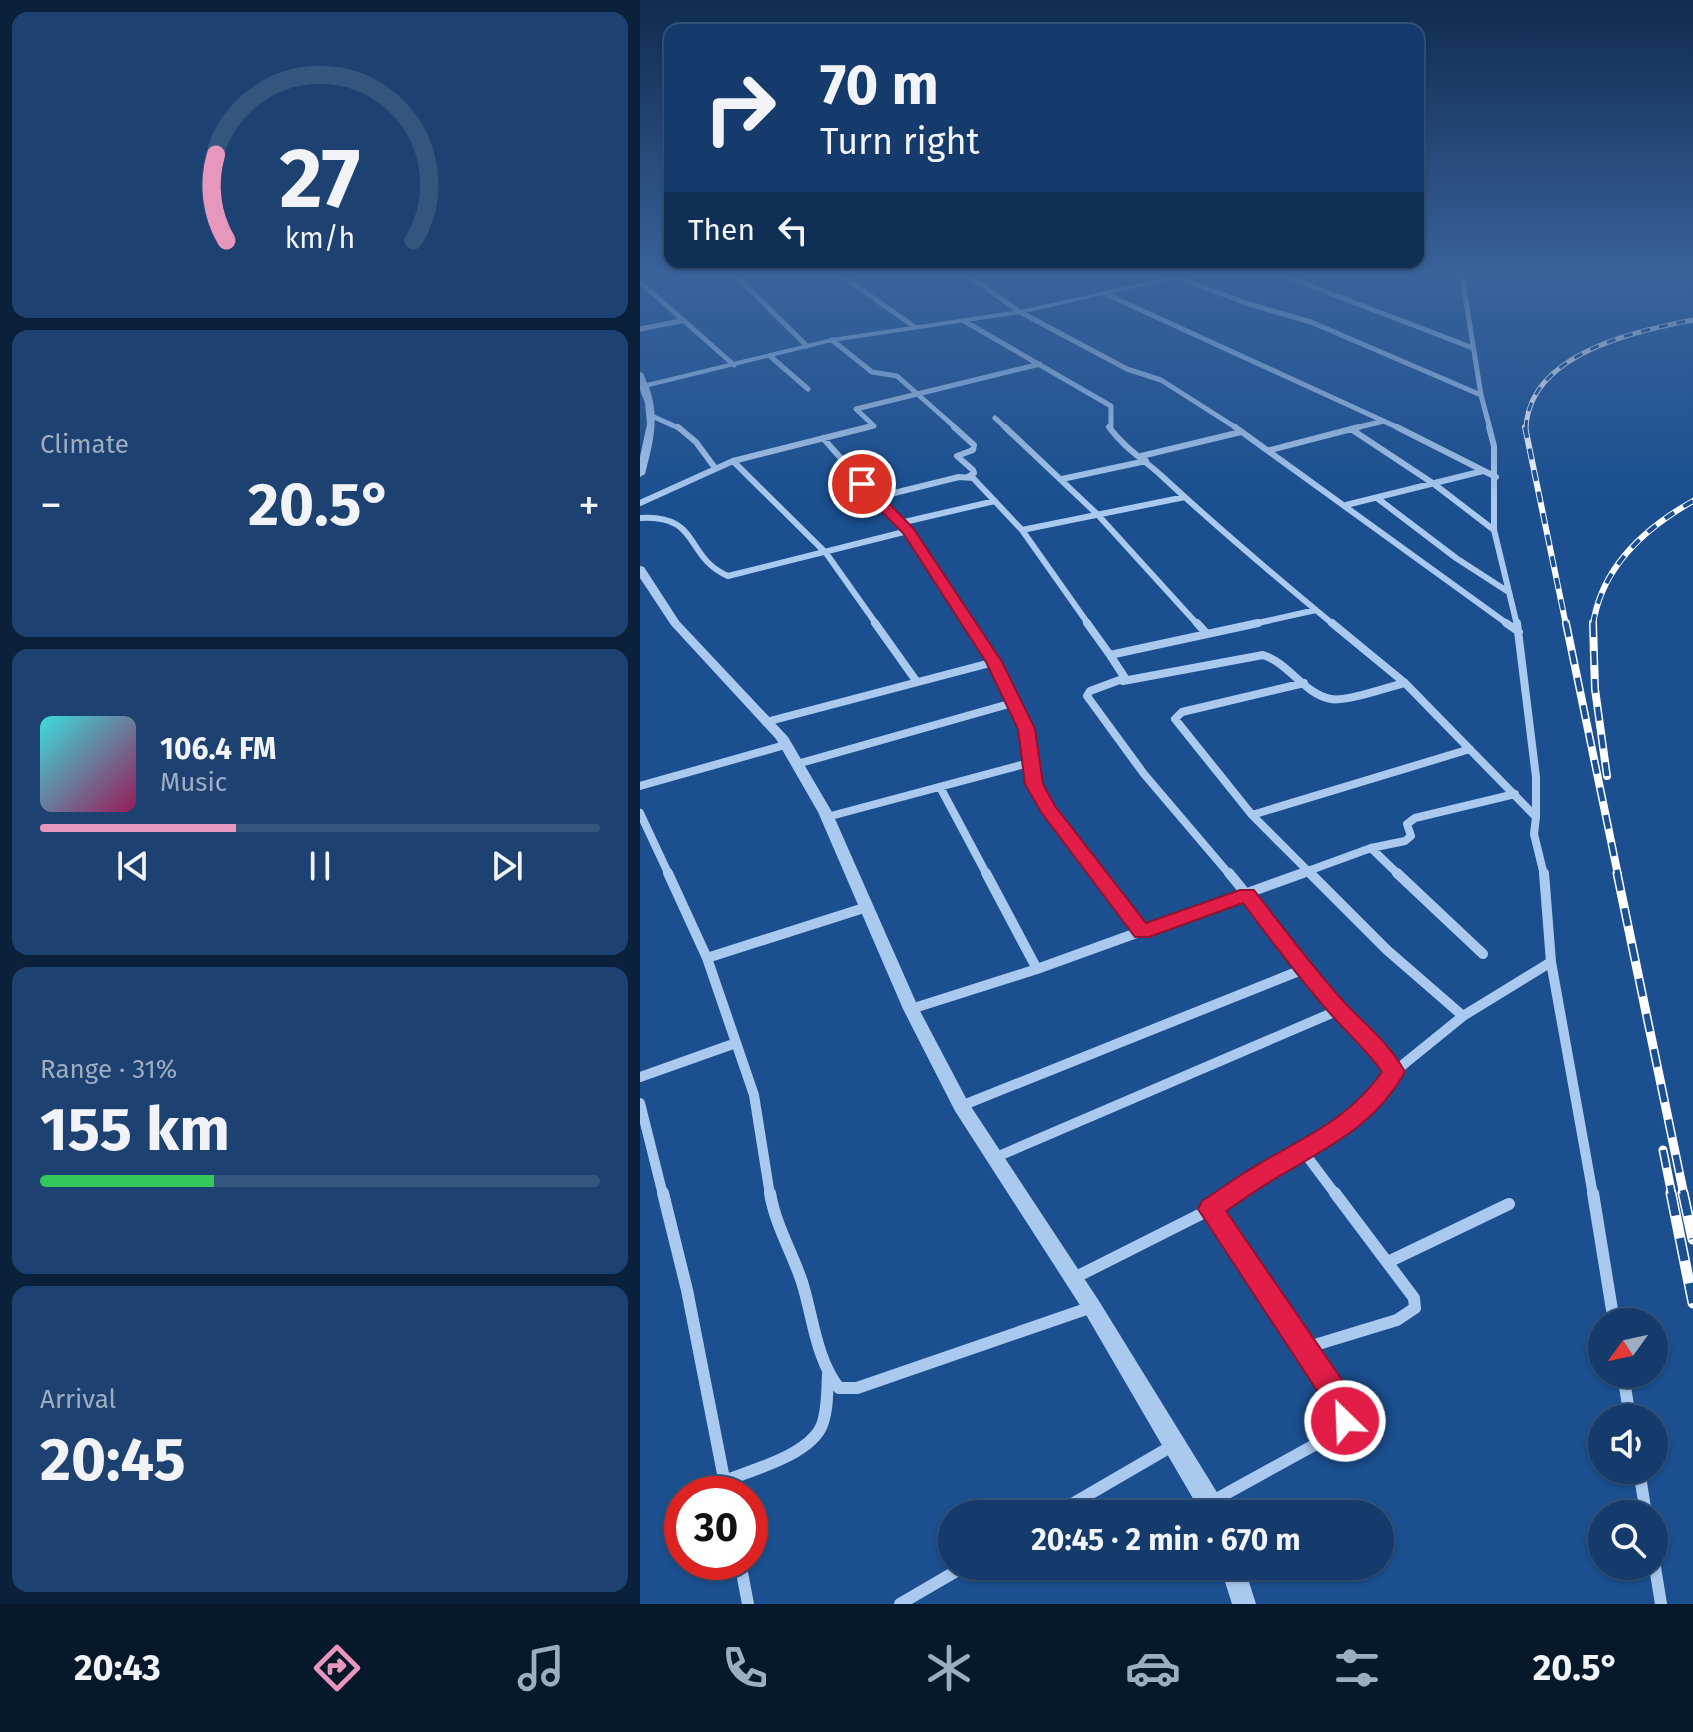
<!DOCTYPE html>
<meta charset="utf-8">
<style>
:root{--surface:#143b6b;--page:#1d4271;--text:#f1f3f6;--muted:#9dadc1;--line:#33557e;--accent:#e797bd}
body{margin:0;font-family:"Fira Sans",sans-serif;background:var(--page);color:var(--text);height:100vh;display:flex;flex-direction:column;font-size:30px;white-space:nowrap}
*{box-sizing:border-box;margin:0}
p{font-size:26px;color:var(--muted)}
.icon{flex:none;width:44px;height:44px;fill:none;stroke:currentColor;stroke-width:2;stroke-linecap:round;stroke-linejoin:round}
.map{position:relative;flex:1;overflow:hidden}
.sheet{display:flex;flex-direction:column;gap:12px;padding:12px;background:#0b203b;width:640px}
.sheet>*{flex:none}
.banner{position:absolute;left:24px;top:24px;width:760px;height:244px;border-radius:16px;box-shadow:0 2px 6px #0004,0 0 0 2px var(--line);background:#143b6b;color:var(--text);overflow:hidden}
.needle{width:52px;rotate:237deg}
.buttons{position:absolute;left:948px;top:1308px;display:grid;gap:16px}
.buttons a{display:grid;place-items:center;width:80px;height:80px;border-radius:50%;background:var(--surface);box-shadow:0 2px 6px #0004,0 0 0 2px var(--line);font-size:40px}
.speed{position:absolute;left:24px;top:1476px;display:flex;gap:16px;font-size:40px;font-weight:700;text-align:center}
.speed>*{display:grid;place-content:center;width:104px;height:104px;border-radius:50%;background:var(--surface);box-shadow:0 2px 6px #0004,0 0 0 2px var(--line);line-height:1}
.speed .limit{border:12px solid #d22;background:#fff;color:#111}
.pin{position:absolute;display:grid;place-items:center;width:68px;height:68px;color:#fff;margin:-34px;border:4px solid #fff;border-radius:50%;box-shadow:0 2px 8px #0007}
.me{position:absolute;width:88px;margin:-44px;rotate:336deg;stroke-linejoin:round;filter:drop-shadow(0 0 6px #0008)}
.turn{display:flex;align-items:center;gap:28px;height:168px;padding:0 24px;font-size:36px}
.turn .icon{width:104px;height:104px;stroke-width:2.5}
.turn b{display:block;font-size:56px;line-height:68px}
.then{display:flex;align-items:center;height:76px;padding:0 24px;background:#0003;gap:16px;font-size:30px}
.big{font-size:60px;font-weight:700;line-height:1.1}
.sheet .tile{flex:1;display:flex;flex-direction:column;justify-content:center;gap:12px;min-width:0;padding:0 28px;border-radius:16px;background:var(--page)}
.sheet .dial{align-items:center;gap:0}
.dial svg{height:208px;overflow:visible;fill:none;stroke:var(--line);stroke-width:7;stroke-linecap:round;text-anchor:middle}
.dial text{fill:var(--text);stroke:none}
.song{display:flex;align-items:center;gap:24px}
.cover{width:96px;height:96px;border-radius:12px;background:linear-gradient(135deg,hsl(180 70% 55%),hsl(330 70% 35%))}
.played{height:8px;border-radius:4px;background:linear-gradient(90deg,var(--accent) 35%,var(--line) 35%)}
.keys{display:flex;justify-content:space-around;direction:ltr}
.heat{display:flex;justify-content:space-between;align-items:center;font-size:44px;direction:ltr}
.charge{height:12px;border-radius:6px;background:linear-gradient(90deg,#34c759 31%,var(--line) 0)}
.trip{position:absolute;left:298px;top:1500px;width:456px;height:80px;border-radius:40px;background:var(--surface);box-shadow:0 2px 6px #0004,0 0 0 2px var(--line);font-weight:700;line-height:80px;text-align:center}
.tabs{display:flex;height:128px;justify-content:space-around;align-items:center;background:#08182b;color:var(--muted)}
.tabs .icon{width:56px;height:56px}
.tabs .current{color:var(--accent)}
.tabs b{font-size:36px;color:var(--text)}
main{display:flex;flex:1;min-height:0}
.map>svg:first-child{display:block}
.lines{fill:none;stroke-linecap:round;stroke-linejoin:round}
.minor-far4{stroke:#a9c9ee;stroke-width:5}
.minor-far3{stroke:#a9c9ee;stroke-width:6}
.minor-far2{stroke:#a9c9ee;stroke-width:8}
.minor-far1{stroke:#a9c9ee;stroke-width:10}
.minor{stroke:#a9c9ee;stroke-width:12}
.tertiary{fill:#a9c9ee;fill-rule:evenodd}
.rail-far4-casing{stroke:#fff;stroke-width:5}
.rail-far3-casing{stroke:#fff;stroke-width:6}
.rail-far2-casing{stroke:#fff;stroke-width:8}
.rail-far1-casing{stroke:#fff;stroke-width:9}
.rail-casing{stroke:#fff;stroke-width:11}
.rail-far4{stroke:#1b4f8f;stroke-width:3;stroke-dasharray:9;stroke-linecap:butt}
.rail-far3{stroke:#1b4f8f;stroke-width:4;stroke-dasharray:11;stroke-linecap:butt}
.rail-far2{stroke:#1b4f8f;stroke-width:5;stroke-dasharray:14;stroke-linecap:butt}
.rail-far1{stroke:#1b4f8f;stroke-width:6;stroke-dasharray:18;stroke-linecap:butt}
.rail{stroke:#1b4f8f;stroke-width:8;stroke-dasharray:23;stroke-linecap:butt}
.route{fill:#e11d48;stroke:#92132f;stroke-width:2}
</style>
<main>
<section class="sheet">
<div class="tile dial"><svg viewBox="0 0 100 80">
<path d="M14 69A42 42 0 1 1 86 69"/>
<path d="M14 69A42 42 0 0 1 10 36" stroke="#e797bd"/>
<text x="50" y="56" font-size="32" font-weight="700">27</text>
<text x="50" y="72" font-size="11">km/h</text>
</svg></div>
<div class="tile"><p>Climate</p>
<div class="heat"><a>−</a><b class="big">20.5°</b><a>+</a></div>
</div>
<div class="tile">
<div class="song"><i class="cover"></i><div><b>106.4 FM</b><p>Music</p></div></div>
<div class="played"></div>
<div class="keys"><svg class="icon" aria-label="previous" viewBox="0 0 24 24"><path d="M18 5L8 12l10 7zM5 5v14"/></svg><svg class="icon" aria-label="pause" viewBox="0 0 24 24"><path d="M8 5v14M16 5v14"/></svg><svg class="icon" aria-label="next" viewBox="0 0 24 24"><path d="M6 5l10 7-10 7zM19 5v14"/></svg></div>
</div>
<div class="tile"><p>Range · 31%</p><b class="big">155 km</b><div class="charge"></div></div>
<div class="tile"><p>Arrival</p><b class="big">20:45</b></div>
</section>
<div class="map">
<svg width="1053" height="1604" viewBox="0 0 1053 1604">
<rect width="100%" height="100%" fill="#1b4f8f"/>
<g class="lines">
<path class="minor-far4" d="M96,276l71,70
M202,276l73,51
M329,276l51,36 107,57 34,11 77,49
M645,276l188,72
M822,276l19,119 9,34
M536,277l73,27 62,18 170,73
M0,282l94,83
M466,294l295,135
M324,321l147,85v23
M0,329l41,-8
M192,340l40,32 25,4 60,53
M130,356l38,33
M14,417l27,12
M355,418l12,11
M220,429l14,-3 -18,-17 184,-45
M711,429l33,-8"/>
<path class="minor-far3" d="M38,427l18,15 19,26
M314,427l20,18 -1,5 -16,6 16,14 1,3 -6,4
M365,427l93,88 100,110
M469,427c15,21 37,34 55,51 55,51 112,99 170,147
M595,427l274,198
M757,427l99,50
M849,427l5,19v84l23,95
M711,429l83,55 60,46
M183,438l99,112 46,75
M630,450l89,-23
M501,456l100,-24
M93,461l93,92 51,72
M422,479l84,-18
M234,498l85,-21 14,1 49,52 67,95
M737,498l79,60 51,33
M0,503l93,-42 135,-34
M706,505l137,-34
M0,518c61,-4 44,39 88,58l180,-45
M260,523l95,-22
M382,530l163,-33
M609,625l67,-15"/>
<path class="minor-far2" d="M235,623l42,59
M327,623c18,30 54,73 60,107 4,18 0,37 7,54 13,34 43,63 64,91
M447,623l23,32
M557,623l10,11
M692,623l73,60 131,134 -2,17 10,41
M866,623l13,9
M877,623l19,154v40
M483,681l140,-26c26,8 42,40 68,44 16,3 56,-12 74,-16
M664,683l-122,29 -7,7 77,96 60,60
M126,722l228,-60
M157,764l219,-62
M0,786l145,-41
M300,787l47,88
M0,813l29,62
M612,815l218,-66
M187,817l202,-54
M731,848l28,27
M590,875l-86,-101 -57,-78 3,-5 35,-13 -15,-23 148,-32
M657,875l74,-27 34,-7 6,-5 -4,-12 8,-6 100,-24"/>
<path class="minor-far1" d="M28,873l39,85 47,137 16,100
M346,873l51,96
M457,873l45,59
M589,873c29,34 54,72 84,106 27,32 58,59 81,93
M670,873l77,77 76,66
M757,873l86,81
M904,873l7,89 42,233
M67,958l160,-51
M271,1009l126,-40 266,-96
M0,1077l96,-34
M0,1103l23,92
M321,1106l343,-137
M663,1151l33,44
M354,1158l345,-148
M591,1195l117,-71 29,-27 17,-25 69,-56 88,-54"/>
<path class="minor" d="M23,1193l24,97 40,204
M130,1193c5,31 22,59 32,89 11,35 14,77 37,106h18l235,-81
M953,1193l21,129
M571,1209l132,196 2,16 -7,11 -127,70
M748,1262l121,-58
M434,1278l137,-69 23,-16
M665,1348l92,-28 18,-12 -1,-10 -79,-105
M983,1374l7,44
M999,1470l7,44
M84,1481c28,-11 86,-26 98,-56 6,-16 5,-34 6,-51
M415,1514l117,-68
M1014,1561l7,43
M100,1562l8,42
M260,1604l65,-38"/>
<path class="tertiary" d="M534,276h13l-167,38 -188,28 -183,45c11,31 4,56 -4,87l-5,3v-20l7,-33 -2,-21 -5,-13v-18l3,1 4,10 185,-45 188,-28z
M0,566l4,1 35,54 109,116 44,75 87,197 49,93 131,199 119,193 8,20h-24l-117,-201 -130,-202 -52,-102 -85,-197 -42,-73 -105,-114 -31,-47z
M580,1566h24l12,38h-24z"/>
<g class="rail-far4-casing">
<path id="rail-far4" d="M886,429c2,-75 109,-98 167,-109"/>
</g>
<g class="rail-far3-casing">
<path id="rail-far3" d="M885,427l41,198
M953,625c8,-57 52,-97 100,-124"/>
</g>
<g class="rail-far2-casing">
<path id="rail-far2" d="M926,623l52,252
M953,623l2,66 12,87"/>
</g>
<g class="rail-far1-casing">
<path id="rail-far1" d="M977,873l67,322
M1023,1150l9,45"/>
</g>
<g class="rail-casing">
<path id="rail" d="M1031,1193l22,110
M1043,1193l10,46"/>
</g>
<use href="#rail-far4" class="rail-far4"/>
<use href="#rail-far3" class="rail-far3"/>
<use href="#rail-far2" class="rail-far2"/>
<use href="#rail-far1" class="rail-far1"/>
<use href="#rail" class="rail"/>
</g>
<linearGradient id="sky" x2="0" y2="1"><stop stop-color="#0f2b4f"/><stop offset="0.55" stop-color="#39639b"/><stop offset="1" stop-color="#39639b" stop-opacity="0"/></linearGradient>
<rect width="1053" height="500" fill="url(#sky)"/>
<path class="route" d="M217,481h10l46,47 89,134 33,67 8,55 12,22 91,117 94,-33h14c29,38 58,76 90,112 22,23 45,41 61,70 -30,54 -76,74 -127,105 -18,10 -35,23 -52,34l127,185 7,25 -4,10 -11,4 -10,-4 -6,-22 -131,-200 4,-8c19,-12 37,-26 57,-37 47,-28 90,-45 123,-92 -16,-23 -36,-40 -54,-61 -30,-34 -57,-71 -85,-108l-94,34h-14l-94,-125 -16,-28 -7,-55 -32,-67 -83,-129 -46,-46z"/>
</svg>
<div class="buttons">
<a><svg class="needle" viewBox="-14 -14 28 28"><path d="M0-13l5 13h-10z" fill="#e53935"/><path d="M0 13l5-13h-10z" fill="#9dadc1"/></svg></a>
<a><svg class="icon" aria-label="sound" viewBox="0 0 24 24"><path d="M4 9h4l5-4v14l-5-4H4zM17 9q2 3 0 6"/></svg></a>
<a><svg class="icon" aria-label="search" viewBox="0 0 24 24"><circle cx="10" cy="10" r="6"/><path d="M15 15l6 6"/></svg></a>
</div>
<div class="speed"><div class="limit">30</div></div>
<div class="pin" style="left:222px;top:484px;background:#d93025"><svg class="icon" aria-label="arrive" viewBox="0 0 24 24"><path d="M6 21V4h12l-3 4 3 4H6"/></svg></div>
<svg class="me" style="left:705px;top:1421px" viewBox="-20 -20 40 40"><circle r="17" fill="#e11d48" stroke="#fff" stroke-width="3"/><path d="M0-11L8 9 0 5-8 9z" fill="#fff"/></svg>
<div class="trip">20:45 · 2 min · 670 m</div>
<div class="banner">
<div class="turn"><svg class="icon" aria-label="right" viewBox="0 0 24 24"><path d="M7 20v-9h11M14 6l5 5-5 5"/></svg><div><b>70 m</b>Turn right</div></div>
<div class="then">Then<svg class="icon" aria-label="left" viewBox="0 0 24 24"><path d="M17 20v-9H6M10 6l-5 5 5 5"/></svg></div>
</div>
</div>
</main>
<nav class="tabs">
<b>20:43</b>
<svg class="icon current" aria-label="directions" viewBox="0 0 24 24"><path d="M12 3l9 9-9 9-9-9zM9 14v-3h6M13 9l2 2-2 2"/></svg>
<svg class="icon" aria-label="music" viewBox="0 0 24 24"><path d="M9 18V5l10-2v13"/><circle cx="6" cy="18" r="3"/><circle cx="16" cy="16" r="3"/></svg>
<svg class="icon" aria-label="phone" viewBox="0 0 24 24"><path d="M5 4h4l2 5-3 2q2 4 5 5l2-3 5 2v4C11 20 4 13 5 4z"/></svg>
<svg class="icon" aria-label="climate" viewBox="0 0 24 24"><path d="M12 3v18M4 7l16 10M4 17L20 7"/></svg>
<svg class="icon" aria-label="car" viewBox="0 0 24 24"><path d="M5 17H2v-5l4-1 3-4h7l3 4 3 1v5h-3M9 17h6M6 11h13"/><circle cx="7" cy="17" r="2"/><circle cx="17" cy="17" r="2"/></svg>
<svg class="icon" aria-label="filters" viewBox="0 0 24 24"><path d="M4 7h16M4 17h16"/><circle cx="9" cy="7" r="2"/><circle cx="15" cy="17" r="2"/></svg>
<b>20.5°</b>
</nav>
